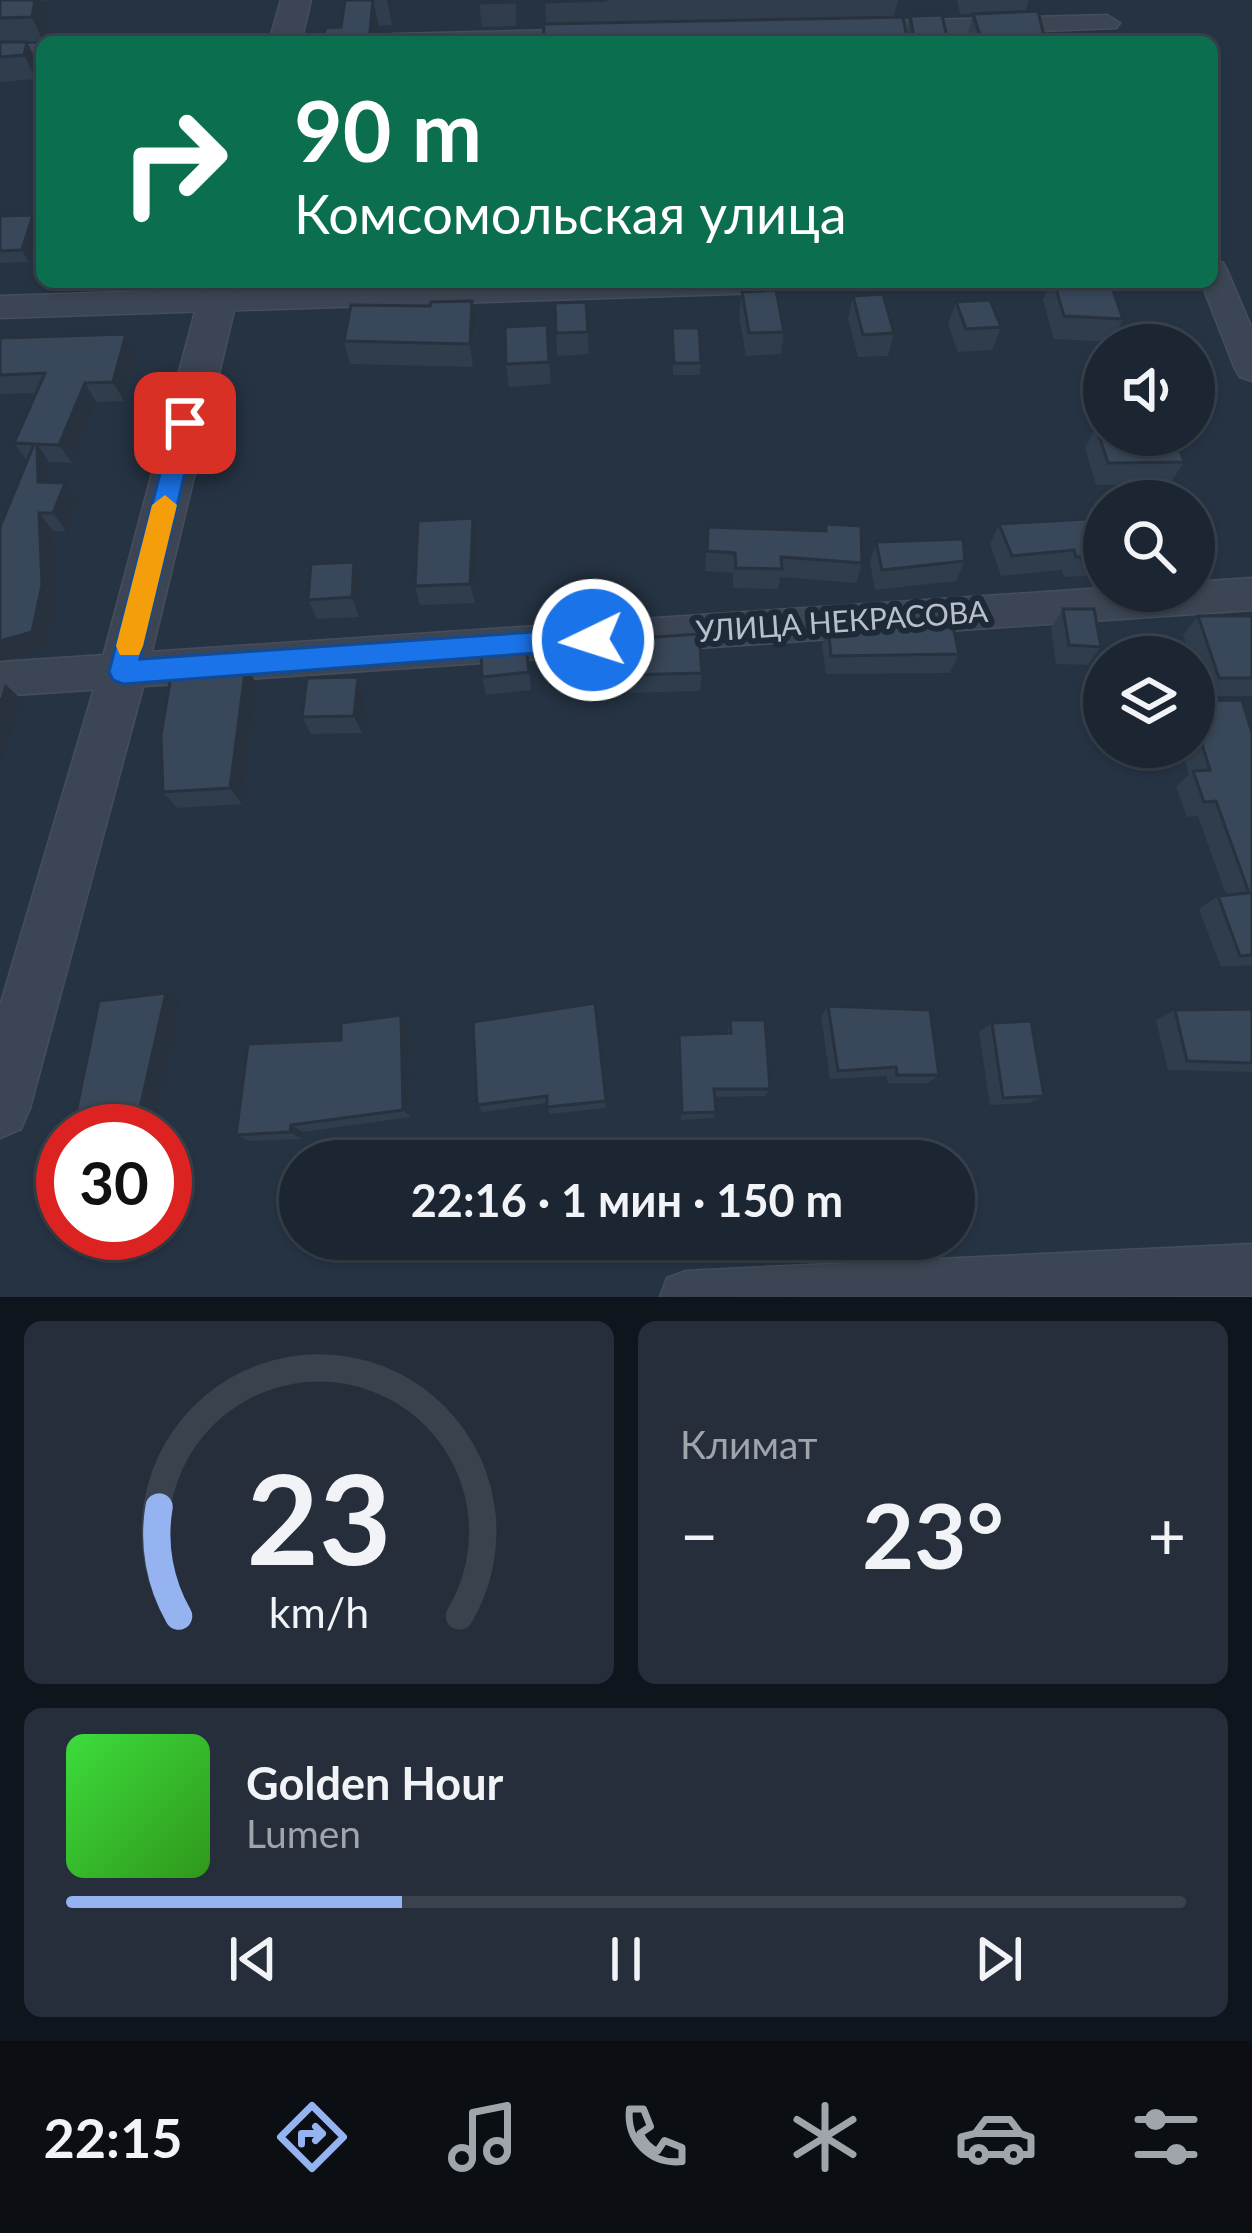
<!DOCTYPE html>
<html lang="ru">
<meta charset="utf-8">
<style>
:root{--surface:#1c2632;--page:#252e3a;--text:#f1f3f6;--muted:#a0a5ac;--line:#3a434d;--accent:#95b2f1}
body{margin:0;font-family:Lato,sans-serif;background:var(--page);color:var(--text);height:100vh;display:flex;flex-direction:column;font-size:45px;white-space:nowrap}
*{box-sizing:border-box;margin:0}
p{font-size:39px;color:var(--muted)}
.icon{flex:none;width:66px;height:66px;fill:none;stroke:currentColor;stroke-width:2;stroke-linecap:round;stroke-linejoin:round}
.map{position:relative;height:1297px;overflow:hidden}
.sheet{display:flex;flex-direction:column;gap:24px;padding:24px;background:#0f151c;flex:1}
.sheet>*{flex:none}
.guide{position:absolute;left:36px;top:36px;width:1182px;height:252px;border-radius:18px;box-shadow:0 3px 9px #0004,0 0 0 3px var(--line);background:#0b6e4f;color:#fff;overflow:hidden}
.tools{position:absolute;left:1083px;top:324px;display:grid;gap:24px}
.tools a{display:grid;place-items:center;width:132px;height:132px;border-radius:50%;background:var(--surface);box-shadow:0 3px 9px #0004,0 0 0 3px var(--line);font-size:60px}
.speed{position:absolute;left:36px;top:1104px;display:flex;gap:24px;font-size:60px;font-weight:700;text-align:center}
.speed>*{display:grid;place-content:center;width:156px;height:156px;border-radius:50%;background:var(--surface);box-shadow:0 3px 9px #0004,0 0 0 3px var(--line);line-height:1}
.speed .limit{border:18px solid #d22;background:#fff;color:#111}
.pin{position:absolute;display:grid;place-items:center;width:102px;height:102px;color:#fff;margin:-51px;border-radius:24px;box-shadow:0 6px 18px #0006}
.me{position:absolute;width:132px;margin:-66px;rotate:266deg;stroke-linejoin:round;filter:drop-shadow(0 0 9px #0008)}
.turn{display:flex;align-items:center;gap:42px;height:252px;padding:0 60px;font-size:54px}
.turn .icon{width:156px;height:156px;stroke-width:2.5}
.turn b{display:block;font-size:84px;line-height:102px}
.big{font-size:90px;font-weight:700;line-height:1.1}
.sheet .tile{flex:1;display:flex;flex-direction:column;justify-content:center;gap:18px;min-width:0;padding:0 42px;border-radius:18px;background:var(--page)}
.sheet .dial{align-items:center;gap:0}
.dial svg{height:312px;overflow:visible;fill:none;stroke:var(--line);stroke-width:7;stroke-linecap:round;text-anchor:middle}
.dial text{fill:var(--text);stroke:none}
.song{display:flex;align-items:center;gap:36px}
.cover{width:144px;height:144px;border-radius:18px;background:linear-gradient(135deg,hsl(120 70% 55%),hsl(110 70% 35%))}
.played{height:12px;border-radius:6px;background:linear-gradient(90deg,var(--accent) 30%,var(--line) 30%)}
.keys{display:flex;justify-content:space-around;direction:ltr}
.heat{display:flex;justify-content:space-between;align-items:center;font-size:66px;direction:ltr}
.sheet .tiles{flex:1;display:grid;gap:24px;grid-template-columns:1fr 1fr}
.tile:last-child{grid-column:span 2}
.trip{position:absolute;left:279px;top:1140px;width:696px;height:120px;border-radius:60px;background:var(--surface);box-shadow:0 3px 9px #0004,0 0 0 3px var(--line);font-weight:700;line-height:120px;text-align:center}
.dock{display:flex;height:192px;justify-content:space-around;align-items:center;background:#0b0f14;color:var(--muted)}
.dock .icon{width:84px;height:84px}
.dock .selected{color:var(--accent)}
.dock b{font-size:54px;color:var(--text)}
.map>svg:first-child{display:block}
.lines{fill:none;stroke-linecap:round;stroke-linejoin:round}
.minor-casing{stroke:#454e5c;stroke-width:3}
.tertiary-casing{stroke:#454e5c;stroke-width:3}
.minor{fill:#3b4553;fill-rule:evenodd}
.tertiary{fill:#3b4553;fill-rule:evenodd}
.wall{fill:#303d4d}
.shaded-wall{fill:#27323e}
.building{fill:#384759;stroke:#27323e;stroke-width:3}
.route{fill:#1a73e8;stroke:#114b97;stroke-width:3}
.slow{fill:#f59e0b}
.labels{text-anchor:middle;stroke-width:12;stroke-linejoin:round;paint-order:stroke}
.street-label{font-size:30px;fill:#b8c0cc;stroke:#1f2a38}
</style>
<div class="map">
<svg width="1252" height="1297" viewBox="0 0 1252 1297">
<rect width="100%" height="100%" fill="#263343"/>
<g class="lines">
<g class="minor-casing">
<path id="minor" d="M1107,15l13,8 -4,5 -225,9 -13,-8 13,-8z
M598,29l9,2 4,6 -3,5h-229l13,-8z
M42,45v16l-42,2v-16z
M1212,259l11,4 4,7 25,59v52l-12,-4 -5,-8 -34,-87h11z
M432,282h347l-5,8 -11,3 -763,25v-22z
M1252,578v32l-1252,86v-34l1104,-74 90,3v-9z
M1252,1244v52l-592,1 7,-19 19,-7z"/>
</g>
<g class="tertiary-casing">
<path id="tertiary" d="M281,0h30l-10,42h-32z
M203,282h38l-94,390 -117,436 -9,21 -21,9v-132l99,-334z"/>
</g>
<use href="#minor" class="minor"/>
<use href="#tertiary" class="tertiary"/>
</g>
<path class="wall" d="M0,0h49l-6,41 -31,1h15l11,24 -2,13 -36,3z
M345,0h50l-3,25 -13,1z
M479,0h37v26l-34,1z
M545,0h353l-4,16 -178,5 190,12 4,-17 38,26h-405l3,-18z
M957,0h72l-4,12 19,24 -2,6h-74l-1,-5 6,-23h-13z
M0,216l40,10 -11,36 -29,1z
M1050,282h60l13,37 -11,23 -58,-3 -11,-39z
M742,292l42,40 -3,22 -35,2 -7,-41z
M853,296l41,37 -6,23 -30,1 -10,-38z
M586,302l3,52 -32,2 -2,-53z
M956,302l45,25 -9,23 -34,2 -10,-27z
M475,323l-2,44 -123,-3 -6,-23z
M547,325l4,59 -42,3 -3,-23z
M672,328l29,35 -1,12h-27z
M126,334l10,20 -12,47 -28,1 -24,61 -23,-1 1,20 15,1 12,18 -11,30h-13l3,71 -9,46 -20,-187 -13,-18 22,-50 -36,1v-56z
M1104,388v27l-6,-16z
M1096,427l88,35 -14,22 -74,1 -11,-37z
M1104,518v57l-40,2 -2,-7 -61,6 -11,-32 9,-20z
M826,524l36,39 -6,20 -76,-6 -2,12 -45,-1v-15l-28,-2 3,-44 117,4z
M477,539l-2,64 -55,2 -5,-19z
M876,542l89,19 -9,20 -81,9 -5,-28z
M354,562l8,20 -3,35 -42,2 -9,-19z
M1063,609l38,38 -13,18 -32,-1 -5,-36z
M1198,616h54v80h-50l-8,-25v-14h-4l-7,-22z
M828,625l131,29 -9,19 -124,1 -4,-30z
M628,639l74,34 -2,18 -70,2z
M529,664l2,26 -45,5 -4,-18z
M256,683l-14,121 -65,4 -14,-16z
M366,695l-4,38 -51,1 -9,-17z
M1194,701l58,32v232l-31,2 -22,-58 19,-13 8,-1 -28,-79 -11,1 -11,-30 13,-13 -8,-27h13z
M181,1003l-26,120 -24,-9 -11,14 -27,1 -19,-7z
M595,1003l11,105 -56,6 -3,-11 -64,9 -6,-7z
M828,1006l111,69 -11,8h-40l-2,-7 -56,3 -9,-63z
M1252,1009v63l-84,-2 -12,-50 19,-10z
M730,1020l40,69 -5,7 -50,1 1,15 -3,6 -32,2 -4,-76 2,-9 48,-2z
M992,1023l52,73 -15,7 -39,2 -11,-73z
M409,1024l2,93 -108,15 -1,7 -52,2 -14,-6 105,-95z"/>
<path class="shaded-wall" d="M35,0l15,1 -7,40 -11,-24z
M373,0l6,26 -1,16h-9z
M387,0h8l-3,25z
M27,42l11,24 -2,13 -12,-24z
M33,215l7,11 -11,36 -7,-12z
M472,301l3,22 -2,44 -3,-23z
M126,334l10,20 -12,47 -11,-19z
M85,383l11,19 -24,61 -13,-18z
M37,444l12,18 2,38 -13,-18z
M65,483l12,18 -11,30 -13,-18z
M39,513l14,18 3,71 -9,46 -47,13v-20z
M473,518l4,21 -2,64 -5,-19z
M354,562l8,20 -3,35 -7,-20z
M246,665l10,18 -14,121 -12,-16z
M358,677l8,18 -4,38 -8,-17z
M5,684l16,15 -21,68v-67z
M166,993l15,10 -26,120 -17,-6z
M401,1015l8,9 2,93 -8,-7z
M114,1107l17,7 -11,14 -18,-6z
M291,1125l12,7 -1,7 -12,-7z"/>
<path class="building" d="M0,0h35l-3,17 -32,1z
M345,0h28l-4,42h-46l2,-14 16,-1z
M479,0h35v2l-35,1z
M545,0h62l-62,2z
M1038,11l6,25 -64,-1 -7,-21z
M942,15l6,27h-33l-5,-26z
M903,17l4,21 -125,1v3h-239l1,-18z
M181,39h40l-1,3h-40z
M0,42h27l-3,13 -24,2z
M33,215l-11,35 -22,1v-35z
M1054,282h56l13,37 -59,-3z
M776,290l8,42 -35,1 -7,-41z
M883,294l11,39 -31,2 -10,-39z
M990,300l11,27 -35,2 -10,-27z
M472,301l-2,43 -126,-3 7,-36 79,1 1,-4z
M586,302l2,30 -32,1 -1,-30z
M547,325l2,37 -43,2 -1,-37z
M672,328h27l2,35h-27z
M126,334l-13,48 -28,1 -26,62 -22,-1 1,38 27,1 -12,30h-14l3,72 -10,47 -32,9v-114l34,-83 -20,-1 31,-70 -45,2v-37z
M1096,427h8v8h71l9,27 -76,1z
M473,518l-3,66 -55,2 3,-65z
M1104,518v38l-28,1 -2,-7 -62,6 -13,-32z
M826,524l35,2 1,37 -81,-6 1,12 -46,-1 -1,-15 -28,-2 1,-24 118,4z
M963,539l2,22 -83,9 -6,-28z
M354,562l-2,35 -44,3 3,-36z
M1063,609h31l7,38 -32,-2z
M1198,616h54v62h-33z
M951,617l8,37 -128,2 -3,-31z
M699,634l3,39 -72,2 -2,-36z
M526,646l3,26 -47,5 -1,-28z
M246,665l-16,123 -67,4 -2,-57 11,-65z
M358,677l-4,39 -52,1 5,-39z
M1242,700l10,33v222l-12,1 -22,-60 31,-3 -33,-92 -12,1 -11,-31 17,-1 -16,-51v-18z
M166,993l-28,124 -24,-10 -12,15h-28l25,-121z
M595,1003l11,98 -59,6v-11l-70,9 -4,-83z
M828,1006l102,4 9,65h-42l-1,-8 -58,4z
M1252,1009v54l-65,-2 -12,-51z
M401,1015l2,95 -112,15 -1,7 -54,3 12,-91 93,-4v-17z
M730,1020h35l5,69h-56l2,23 -34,1 -3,-78 52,-2z
M1031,1021l13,75 -41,2 -11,-75z"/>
<path class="route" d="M185,414l12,9 -57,236 453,-31 10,3 4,9 -4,8 -480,36 -10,-4 -4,-8 64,-249z"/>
<path class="slow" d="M165,495l12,10 -34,141 -4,9h-19l-4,-9 36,-141z"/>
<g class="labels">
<g class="street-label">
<text transform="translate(842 622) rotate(-4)" y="10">УЛИЦА НЕКРАСОВА</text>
</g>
</g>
</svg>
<div class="tools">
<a><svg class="icon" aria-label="sound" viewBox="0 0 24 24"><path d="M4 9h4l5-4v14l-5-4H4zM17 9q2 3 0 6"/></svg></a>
<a><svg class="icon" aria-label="search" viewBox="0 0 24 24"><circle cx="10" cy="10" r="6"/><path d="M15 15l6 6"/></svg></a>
<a><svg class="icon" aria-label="layers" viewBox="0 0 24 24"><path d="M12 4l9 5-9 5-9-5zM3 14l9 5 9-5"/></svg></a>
</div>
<div class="speed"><div class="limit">30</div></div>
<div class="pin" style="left:185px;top:423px;background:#d93025"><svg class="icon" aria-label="arrive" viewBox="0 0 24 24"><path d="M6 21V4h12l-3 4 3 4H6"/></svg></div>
<svg class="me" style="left:593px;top:640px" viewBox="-20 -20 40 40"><circle r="17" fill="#1a73e8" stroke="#fff" stroke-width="3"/><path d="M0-11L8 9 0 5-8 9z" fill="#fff"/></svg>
<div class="trip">22:16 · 1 мин · 150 m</div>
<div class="guide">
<div class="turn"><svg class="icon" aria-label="right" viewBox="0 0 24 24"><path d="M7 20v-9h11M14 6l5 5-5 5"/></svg><div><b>90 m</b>Комсомольская улица</div></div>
</div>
</div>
<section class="sheet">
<div class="tiles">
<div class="tile dial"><svg viewBox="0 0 100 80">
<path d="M14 69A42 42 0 1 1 86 69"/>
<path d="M14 69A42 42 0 0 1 9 41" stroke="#95b2f1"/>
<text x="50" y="56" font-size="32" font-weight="700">23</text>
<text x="50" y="72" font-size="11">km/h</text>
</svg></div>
<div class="tile"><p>Климат</p>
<div class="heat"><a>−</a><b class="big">23°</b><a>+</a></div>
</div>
<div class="tile">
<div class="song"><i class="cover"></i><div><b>Golden Hour</b><p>Lumen</p></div></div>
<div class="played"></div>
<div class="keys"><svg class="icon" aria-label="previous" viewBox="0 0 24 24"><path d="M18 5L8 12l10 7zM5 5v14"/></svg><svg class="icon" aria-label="pause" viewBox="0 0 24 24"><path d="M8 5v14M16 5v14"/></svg><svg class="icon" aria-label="next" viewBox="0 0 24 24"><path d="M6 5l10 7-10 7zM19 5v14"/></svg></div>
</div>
</div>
</section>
<nav class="dock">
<b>22:15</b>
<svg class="icon selected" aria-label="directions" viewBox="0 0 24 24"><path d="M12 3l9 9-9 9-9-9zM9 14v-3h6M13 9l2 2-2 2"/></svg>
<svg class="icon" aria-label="music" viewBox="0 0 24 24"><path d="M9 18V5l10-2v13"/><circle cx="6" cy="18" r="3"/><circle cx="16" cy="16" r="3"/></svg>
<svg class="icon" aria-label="phone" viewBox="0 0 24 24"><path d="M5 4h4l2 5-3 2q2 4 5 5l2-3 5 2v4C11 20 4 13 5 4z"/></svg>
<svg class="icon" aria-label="climate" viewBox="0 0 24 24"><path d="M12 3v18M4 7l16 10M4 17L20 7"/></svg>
<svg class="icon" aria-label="car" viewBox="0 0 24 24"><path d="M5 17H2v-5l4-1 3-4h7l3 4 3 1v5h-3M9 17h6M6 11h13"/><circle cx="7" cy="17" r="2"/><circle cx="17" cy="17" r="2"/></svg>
<svg class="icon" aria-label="filters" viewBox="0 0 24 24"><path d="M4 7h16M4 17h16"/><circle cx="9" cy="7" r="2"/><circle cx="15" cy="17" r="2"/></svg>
</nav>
